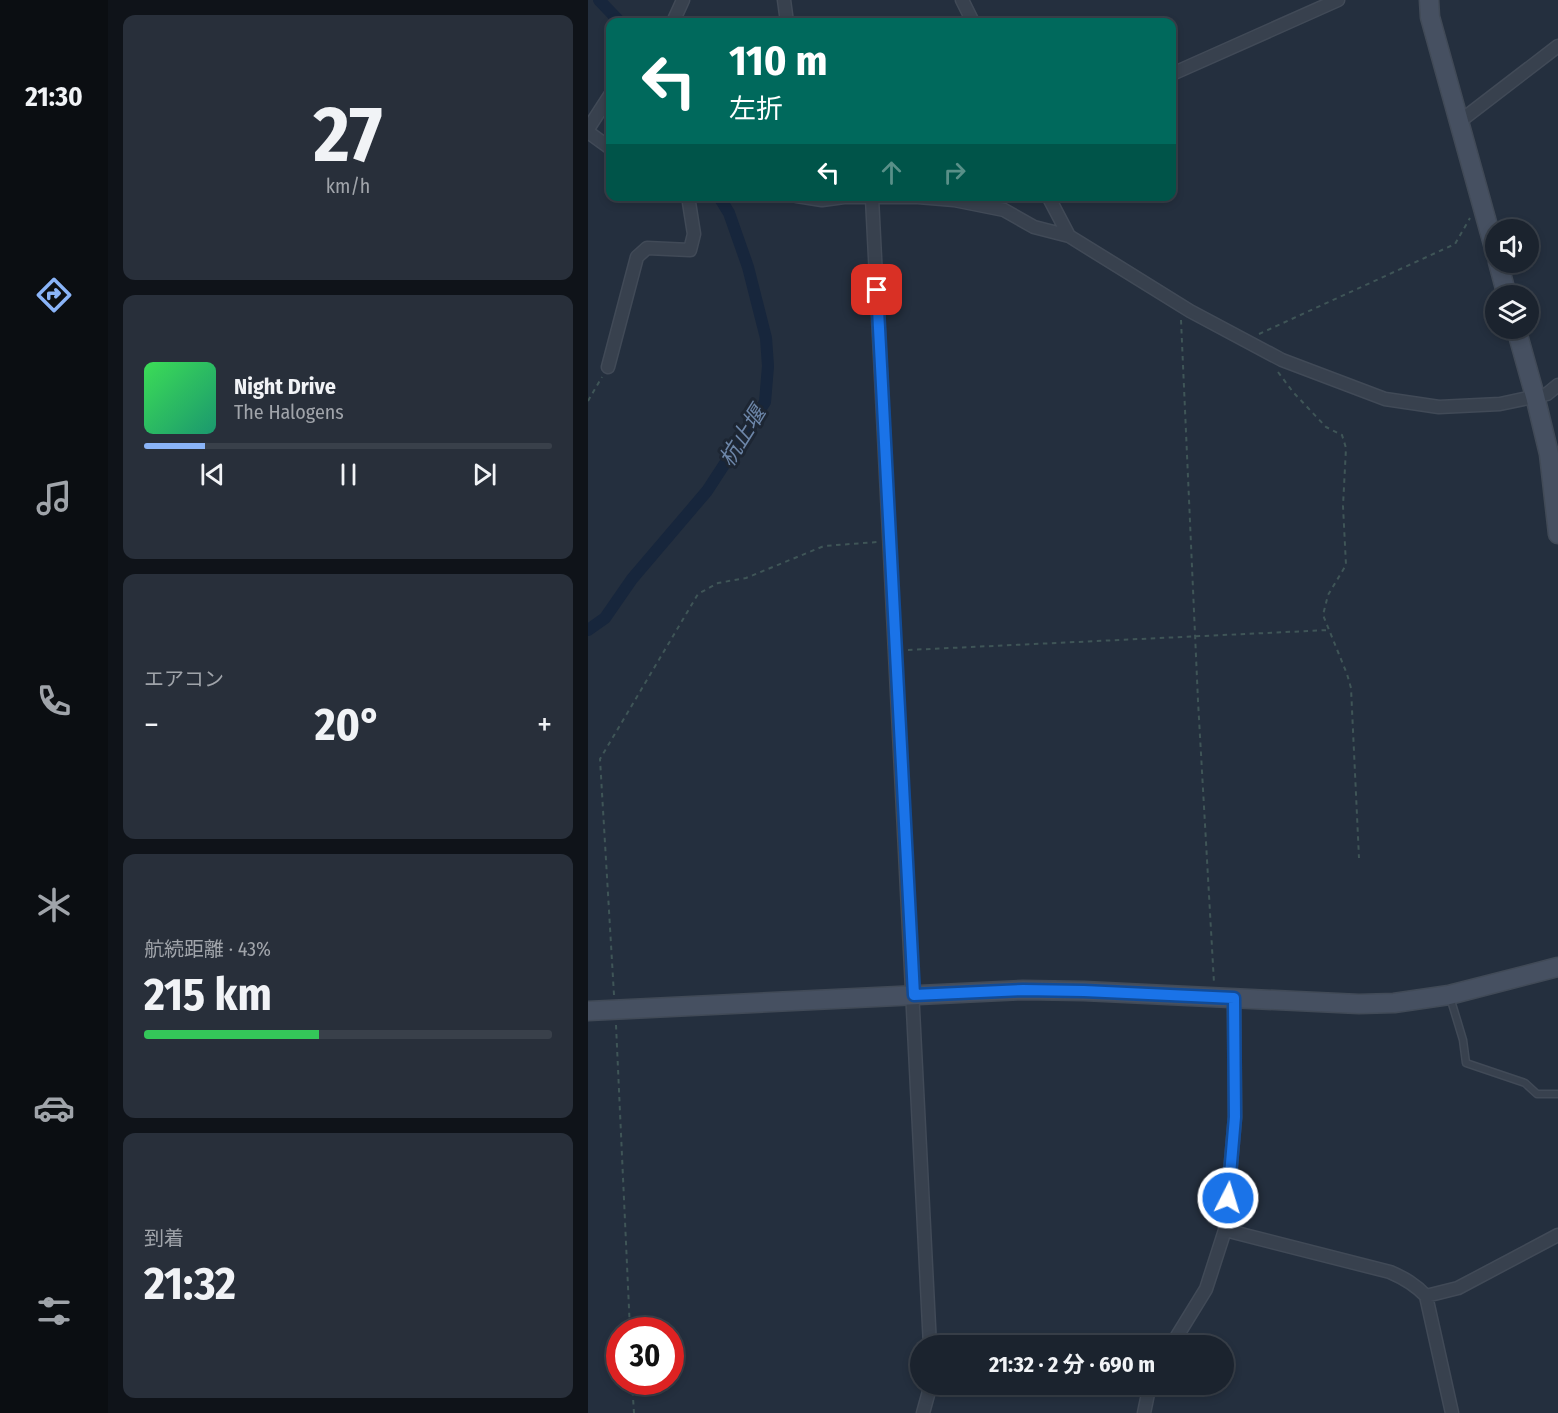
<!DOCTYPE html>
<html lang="ja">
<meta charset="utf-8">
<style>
:root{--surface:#1b232e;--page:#282f3a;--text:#f1f3f6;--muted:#a0a4aa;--line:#39404a;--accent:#8ab4f8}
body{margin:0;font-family:"Fira Sans Condensed","Noto Sans JP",sans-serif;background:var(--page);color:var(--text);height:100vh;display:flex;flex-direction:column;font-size:22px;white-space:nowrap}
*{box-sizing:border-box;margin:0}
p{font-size:20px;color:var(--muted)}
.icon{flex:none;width:33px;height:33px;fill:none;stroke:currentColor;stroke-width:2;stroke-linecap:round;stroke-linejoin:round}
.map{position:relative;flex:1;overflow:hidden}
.drawer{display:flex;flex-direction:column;gap:15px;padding:15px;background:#0f1319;width:480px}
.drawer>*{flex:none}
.top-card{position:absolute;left:18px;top:18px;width:570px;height:183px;border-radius:12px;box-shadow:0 3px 9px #0003,0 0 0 2px var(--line);background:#00695c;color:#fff;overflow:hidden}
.buttons{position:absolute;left:897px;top:219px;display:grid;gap:12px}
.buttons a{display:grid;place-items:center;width:54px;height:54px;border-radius:50%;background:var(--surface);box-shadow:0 3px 9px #0003,0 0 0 2px var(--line);font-size:30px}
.speed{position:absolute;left:18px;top:1317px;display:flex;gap:12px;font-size:30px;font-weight:700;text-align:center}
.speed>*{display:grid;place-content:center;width:78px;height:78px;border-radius:50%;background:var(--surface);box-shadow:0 3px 9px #0003,0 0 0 2px var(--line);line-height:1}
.speed .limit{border:9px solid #d22;background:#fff;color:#111}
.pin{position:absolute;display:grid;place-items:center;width:51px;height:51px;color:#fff;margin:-26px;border-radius:12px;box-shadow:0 3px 9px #0006}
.me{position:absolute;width:66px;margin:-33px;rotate:5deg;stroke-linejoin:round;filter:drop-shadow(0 0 4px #0008)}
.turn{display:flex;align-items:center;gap:21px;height:126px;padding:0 24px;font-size:27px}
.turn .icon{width:78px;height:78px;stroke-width:2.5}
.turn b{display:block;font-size:42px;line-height:51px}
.lanes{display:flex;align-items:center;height:57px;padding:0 24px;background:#0003;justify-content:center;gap:30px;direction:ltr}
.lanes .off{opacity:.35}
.big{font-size:45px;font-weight:700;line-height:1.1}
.drawer .tile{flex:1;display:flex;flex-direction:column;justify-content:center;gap:9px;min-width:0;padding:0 21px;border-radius:12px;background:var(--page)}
.drawer .dial{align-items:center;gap:0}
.dial b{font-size:78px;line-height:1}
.song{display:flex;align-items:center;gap:18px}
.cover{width:72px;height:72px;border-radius:9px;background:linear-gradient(135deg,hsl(130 70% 55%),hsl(160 70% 35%))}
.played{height:6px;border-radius:3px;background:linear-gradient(90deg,var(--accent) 15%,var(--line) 15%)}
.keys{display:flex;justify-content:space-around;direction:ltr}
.heat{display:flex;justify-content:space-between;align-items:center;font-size:33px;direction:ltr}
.charge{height:9px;border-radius:4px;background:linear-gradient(90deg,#34c759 43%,var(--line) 0)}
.trip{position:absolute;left:322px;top:1335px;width:324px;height:60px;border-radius:30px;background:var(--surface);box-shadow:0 3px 9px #0003,0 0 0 2px var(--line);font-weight:700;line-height:60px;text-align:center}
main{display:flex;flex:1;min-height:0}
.tabs{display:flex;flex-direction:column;width:108px;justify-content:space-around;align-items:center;background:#0b0e12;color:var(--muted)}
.tabs .icon{width:42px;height:42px}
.tabs .on{color:var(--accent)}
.tabs b{font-size:27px;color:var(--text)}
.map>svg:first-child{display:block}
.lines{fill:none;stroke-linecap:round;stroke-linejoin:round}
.canal{stroke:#17263c;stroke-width:12}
.lane-casing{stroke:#414a57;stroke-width:9}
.street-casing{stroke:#414a57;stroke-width:15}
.secondary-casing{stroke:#414a57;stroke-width:21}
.path{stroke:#3f5557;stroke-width:2;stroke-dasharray:4.5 4.5;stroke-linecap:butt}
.lane{stroke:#38414e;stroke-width:6}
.street{stroke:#38414e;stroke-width:12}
.secondary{stroke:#465061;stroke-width:18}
.route-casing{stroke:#114b97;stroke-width:15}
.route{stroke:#1a73e8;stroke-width:10}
.labels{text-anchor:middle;stroke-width:6;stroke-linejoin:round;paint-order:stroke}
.water-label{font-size:22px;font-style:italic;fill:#6d86a8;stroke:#1d2633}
</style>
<main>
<nav class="tabs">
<b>21:30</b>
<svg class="icon on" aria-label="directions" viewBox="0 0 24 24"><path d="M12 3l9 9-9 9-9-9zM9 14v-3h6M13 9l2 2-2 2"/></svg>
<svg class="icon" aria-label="music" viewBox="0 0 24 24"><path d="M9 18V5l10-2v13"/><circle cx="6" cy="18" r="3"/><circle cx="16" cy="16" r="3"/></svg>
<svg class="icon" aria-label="phone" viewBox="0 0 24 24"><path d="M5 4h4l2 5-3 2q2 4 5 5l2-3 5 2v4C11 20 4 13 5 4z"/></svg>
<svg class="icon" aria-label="climate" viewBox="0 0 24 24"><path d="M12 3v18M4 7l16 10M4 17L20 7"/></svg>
<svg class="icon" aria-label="car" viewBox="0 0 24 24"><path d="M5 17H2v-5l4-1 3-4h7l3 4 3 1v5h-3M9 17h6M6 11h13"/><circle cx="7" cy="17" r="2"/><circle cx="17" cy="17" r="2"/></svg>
<svg class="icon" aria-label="filters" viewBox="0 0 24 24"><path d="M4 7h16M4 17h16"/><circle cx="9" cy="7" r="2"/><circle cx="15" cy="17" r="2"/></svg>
</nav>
<section class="drawer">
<div class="tile dial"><b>27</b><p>km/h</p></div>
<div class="tile">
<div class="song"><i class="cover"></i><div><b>Night Drive</b><p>The Halogens</p></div></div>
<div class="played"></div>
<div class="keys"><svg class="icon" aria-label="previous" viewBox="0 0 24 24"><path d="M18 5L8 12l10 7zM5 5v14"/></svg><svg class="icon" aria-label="pause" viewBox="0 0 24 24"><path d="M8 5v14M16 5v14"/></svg><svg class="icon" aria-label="next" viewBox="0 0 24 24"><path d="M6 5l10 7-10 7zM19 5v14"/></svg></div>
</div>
<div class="tile"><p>エアコン</p>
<div class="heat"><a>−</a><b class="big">20°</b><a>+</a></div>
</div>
<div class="tile"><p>航続距離 · 43%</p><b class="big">215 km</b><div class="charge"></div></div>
<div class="tile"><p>到着</p><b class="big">21:32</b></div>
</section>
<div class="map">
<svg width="970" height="1413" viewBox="0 0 970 1413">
<rect width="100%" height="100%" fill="#242f3e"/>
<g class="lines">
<path class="canal" d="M11,0l21,22
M0,630l17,-12 27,-39 75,-88 58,-89 3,-36 -2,-28 -18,-71 -19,-54 -8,-13"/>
<g class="lane-casing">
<path id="lane" d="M862,997l13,43 3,23 59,20 12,11h21"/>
</g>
<g class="street-casing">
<path id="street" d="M196,0l3,22
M374,0l11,22
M85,22l10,-22
M584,74l166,-74
M871,122l99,-76
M0,129l22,-34
M0,132l22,16
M209,196l25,4 22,-3h74l36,3 50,10 30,17 35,9 121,75 92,49 103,39 54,8 61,-3 47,-10 11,-9
M460,196l21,40
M284,198l58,1148
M20,367l29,-110 10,-9 43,2 4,-16 -6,-38
M637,1230l165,42c14,6 25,12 36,24l26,117
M838,1296l32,-8 100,-53
M583,1346l35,-57 19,-59 10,-113 -1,-119
M335,1413l8,-29
M556,1413l6,-29"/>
</g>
<g class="secondary-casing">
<path id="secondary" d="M841,0l1,17 66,238
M910,262l9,34
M928,328l19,68 14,58 9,80
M0,1011l435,-21 61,1 275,13 35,-1 55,-8 109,-28"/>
</g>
<path class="path" d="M361,22l8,-3
M593,320l17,381 16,282
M671,334l196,-90 15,-26
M690,372l15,20 33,35 16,8 4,13 -3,58 3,59 -18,30 -5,20 24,59 4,14 8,170
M0,401l14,-24
M320,650l421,-20
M26,995l-14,-236 98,-165 20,-11 28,-5 78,-32 54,-4
M28,1025l14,305
M44,1382l2,31"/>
<use href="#lane" class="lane"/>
<use href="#street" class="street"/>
<use href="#secondary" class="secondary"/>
</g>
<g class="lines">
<g class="route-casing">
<path id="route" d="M289,290l37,705 109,-5 61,1 150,7 1,119 -7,81"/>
</g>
<use href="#route" class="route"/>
</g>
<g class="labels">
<g class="water-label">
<text transform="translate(154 436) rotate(-58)" y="8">杭止堰</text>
</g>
</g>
</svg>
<div class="buttons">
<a><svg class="icon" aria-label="sound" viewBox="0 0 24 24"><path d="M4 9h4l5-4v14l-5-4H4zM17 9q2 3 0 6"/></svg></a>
<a><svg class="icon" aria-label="layers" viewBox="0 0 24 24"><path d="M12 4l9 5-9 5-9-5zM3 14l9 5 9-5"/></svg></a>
</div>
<div class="speed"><div class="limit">30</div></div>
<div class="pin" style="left:289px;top:290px;background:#d93025"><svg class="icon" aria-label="arrive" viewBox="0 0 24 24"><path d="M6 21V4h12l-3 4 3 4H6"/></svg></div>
<svg class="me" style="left:640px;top:1198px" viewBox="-20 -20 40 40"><circle r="17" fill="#1a73e8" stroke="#fff" stroke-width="3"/><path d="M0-11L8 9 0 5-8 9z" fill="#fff"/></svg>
<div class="trip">21:32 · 2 分 · 690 m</div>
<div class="top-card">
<div class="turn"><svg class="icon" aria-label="left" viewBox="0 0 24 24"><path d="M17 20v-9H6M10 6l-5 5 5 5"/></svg><div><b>110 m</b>左折</div></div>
<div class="lanes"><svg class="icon" aria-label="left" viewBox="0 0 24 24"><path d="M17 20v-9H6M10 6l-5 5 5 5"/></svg><svg class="icon off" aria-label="ahead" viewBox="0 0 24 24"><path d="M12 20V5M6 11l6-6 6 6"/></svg><svg class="icon off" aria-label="right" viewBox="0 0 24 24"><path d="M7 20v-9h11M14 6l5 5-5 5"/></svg></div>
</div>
</div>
</main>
